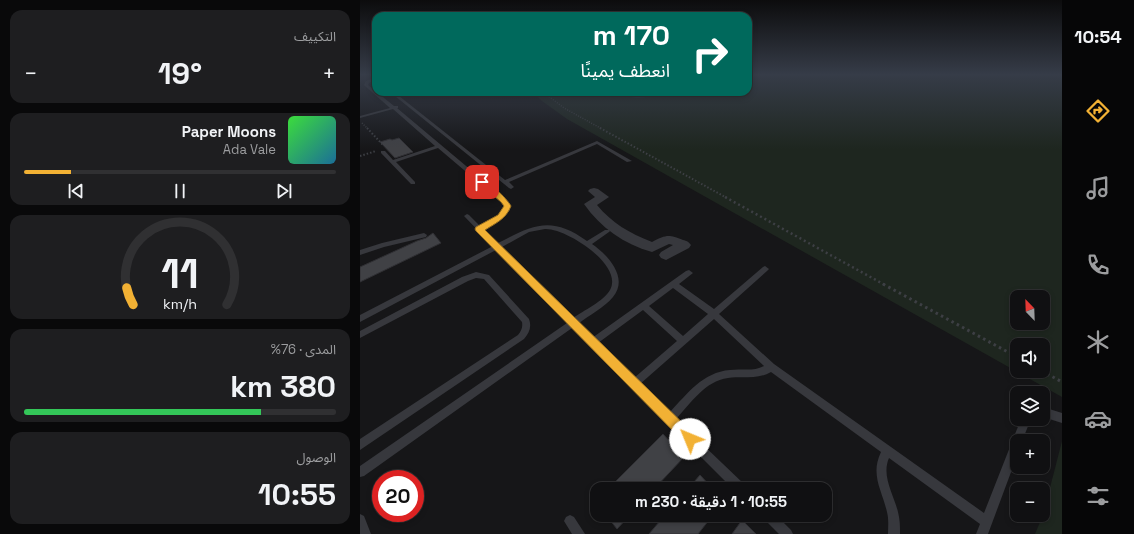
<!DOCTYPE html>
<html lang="ar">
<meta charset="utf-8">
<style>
:root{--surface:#101012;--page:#1e1e20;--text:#f1f3f6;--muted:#9c9d9f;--line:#303032;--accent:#f2b134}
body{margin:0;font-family:"Space Grotesk","Noto Sans Arabic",sans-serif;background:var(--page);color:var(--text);direction:rtl;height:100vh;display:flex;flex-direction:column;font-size:15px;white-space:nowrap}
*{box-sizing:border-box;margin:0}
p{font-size:13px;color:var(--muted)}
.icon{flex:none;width:22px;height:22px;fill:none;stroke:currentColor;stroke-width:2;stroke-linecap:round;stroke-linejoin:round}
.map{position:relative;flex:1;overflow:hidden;direction:ltr}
.drawer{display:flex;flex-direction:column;gap:10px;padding:10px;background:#09090a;width:360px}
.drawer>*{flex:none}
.guide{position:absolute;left:12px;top:12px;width:380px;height:84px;border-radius:12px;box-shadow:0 2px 6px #0003,0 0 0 1px var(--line);direction:rtl;background:#00695c;color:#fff;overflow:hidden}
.needle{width:26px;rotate:337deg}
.fabs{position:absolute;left:650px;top:290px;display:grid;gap:8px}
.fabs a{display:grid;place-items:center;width:40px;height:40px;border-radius:8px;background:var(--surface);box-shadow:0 2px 6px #0003,0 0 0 1px var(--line);font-size:20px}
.speed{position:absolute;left:12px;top:470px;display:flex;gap:8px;font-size:20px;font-weight:700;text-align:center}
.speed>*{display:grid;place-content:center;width:52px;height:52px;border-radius:50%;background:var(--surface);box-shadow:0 2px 6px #0003,0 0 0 1px var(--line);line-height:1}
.speed .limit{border:6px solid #d22;background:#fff;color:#111}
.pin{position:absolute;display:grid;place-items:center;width:34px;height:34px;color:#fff;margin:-17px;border-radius:8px;box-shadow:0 2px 6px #0006}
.me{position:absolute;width:44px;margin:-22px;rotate:315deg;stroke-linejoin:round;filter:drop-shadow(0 0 3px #0008)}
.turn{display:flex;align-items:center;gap:14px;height:84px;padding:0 16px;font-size:18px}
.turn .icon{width:52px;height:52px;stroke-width:2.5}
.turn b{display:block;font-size:28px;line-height:34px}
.big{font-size:30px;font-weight:600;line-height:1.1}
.drawer .widget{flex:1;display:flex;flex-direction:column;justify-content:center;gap:6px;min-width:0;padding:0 14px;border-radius:12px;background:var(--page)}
.drawer .dial{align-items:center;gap:0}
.dial svg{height:104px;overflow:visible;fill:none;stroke:var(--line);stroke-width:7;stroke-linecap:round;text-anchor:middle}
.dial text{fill:var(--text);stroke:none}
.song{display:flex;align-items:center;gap:12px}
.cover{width:48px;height:48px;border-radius:6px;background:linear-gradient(135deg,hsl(120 70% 55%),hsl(200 70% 35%))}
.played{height:4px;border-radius:2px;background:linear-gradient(90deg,var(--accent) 15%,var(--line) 15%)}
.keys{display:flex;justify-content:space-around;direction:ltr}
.heat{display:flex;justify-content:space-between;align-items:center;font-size:22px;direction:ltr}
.charge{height:6px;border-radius:3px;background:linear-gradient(90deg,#34c759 76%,var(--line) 0)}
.trip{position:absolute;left:230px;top:482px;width:242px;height:40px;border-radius:12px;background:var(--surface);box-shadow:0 2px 6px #0003,0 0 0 1px var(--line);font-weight:600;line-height:40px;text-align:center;direction:rtl}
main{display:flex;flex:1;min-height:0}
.menu{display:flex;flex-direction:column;width:72px;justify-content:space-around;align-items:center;background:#060607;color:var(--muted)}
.menu .icon{width:28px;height:28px}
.menu .on{color:var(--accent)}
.menu b{font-size:18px;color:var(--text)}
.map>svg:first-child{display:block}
.green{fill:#1e261f;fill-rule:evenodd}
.water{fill:#2c353c}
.building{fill:#404145;stroke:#303034}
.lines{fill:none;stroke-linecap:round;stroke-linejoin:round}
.path-far3{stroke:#3d3f44;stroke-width:1.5;stroke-dasharray:1 1.5;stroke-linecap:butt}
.path-far2{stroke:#3d3f44;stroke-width:2;stroke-dasharray:1.5 2;stroke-linecap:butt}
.path-far1{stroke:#3d3f44;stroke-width:2.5;stroke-dasharray:2 3;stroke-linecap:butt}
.path{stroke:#3d3f44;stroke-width:3;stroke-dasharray:2.5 3.5;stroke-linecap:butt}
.lane{fill:#37383d;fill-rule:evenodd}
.street{fill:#37383d;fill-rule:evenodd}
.route{fill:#f2b134;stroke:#9d7322}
</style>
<main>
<nav class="menu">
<b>10:54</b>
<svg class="icon on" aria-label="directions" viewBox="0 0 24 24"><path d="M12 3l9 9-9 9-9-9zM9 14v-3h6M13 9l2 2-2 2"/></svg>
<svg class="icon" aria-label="music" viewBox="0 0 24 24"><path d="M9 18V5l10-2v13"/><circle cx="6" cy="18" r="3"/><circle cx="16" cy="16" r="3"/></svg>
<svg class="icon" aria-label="phone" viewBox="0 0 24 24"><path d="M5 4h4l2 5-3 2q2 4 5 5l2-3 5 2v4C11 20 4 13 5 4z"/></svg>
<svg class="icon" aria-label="climate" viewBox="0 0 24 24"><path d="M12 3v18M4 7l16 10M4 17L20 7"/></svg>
<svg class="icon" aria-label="car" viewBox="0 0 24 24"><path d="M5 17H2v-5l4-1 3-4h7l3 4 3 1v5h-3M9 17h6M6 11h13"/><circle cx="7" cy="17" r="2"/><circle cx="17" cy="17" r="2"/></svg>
<svg class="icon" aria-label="filters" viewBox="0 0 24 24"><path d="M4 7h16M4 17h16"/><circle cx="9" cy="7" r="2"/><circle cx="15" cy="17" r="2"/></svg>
</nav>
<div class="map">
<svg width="702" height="534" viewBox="0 0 702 534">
<rect width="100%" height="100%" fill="#161618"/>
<path class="green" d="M388,74h314v323l-495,-278 -25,-18 -9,-9h215zM657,297h26v26h-26zM657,345h26v26h-26z
M702,441v93h-27l8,-19z"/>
<path class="water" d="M261,92h39c-10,6 -30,9 -39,0z"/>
<path class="building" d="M39,138l14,14 -18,6 -15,-16 10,-3 2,1z
M73,233l8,10 -81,39v-15l57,-26 9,-3z
M303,434l21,23 -30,32h-46z
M340,475l13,14h-25z
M246,515h24l-13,14z
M305,515h48l-15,19h-49z
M382,520l14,14h-24z"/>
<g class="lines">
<path class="path-far3" d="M183,92l21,16 38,21
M2,123l6,6"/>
<path class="path-far2" d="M7,128l16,17
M240,128l127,70
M0,156l16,-5"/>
<path class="path-far1" d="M365,197l160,88"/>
<path class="path" d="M523,284l134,73
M682,371l20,11"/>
<path class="lane" d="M16,77v2l-7,4 -1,2 26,21h4v2h-1l112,94 1,8 -7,8 -19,11 14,14c35,-18 53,-28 89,-2l18,-11h4l1,1 -1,1 -17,12c16,11 37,34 21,53 -9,11 -24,18 -35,27l14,14 94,-67 3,-1 4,3 -14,11 35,25 49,-42 2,-1 4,3 -2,2 -48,43 55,50 210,149 37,-94h10l-9,22h-5v15l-29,78h-12l4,-10 -91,-66c-8,18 5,37 9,54 2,8 2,14 2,22h-12c0,-7 1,-14 -1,-22 -5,-22 -17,-37 -6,-60l-110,-80c-14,8 -28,4 -43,6 -23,3 -37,25 -52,41l69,66 1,4h-13l-161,-161 -208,148 -4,1v-11l207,-143 -71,-73 -136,72v-7l133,-69 -29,-30 3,-2 2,1 11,11 19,-10 5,-6v-6l-66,-56 -42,14 19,20v2h-4l-30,-31v-2h4l8,9 42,-14 -42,-37 -33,9v-2l30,-8 -26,-23 2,-4zM185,229c21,-1 79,36 65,61 -6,11 -27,21 -37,28l-71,-71 27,-15zM313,288l35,26 -25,22 -34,-30zM283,310l34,31 -43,37 -36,-35zM354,319l50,47c-11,6 -23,2 -34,4 -27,2 -43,24 -60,42l-30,-28z
M30,92h4l111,88 92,-39 35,20 -5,1 -30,-18 -88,38 5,5 -3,2 -2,-1z
M64,233l3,2 -1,2 -42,10 -24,8v-5l22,-7z
M116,272l13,3 40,44c3,8 0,14 -5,20l-164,111v-11l158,-104c3,-4 5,-7 4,-13l-38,-43 -8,-1 -8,3 -108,57v-7l102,-54z
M683,407l19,6v10l-19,-6z
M0,514l4,2 7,18h-11z
M210,515l4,2 11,17h-13l-8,-13 2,-4z
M402,515h14l15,15 2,4h-14l-15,-15z"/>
<path class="street" d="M234,188l4,1 11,8 -12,8c15,18 32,28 55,37 14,-7 16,-8 31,-2 4,1 5,1 8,5l-2,3 -23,12 -5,-2 -2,-3 2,-3 12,-7 -4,-1 -17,8c-28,-8 -51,-24 -68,-48l11,-7 -7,-6 2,-2z"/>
</g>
<linearGradient id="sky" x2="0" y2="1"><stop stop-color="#0c0c0d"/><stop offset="0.5" stop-color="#363c48"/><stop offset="1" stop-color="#363c48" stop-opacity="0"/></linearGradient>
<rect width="702" height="149" fill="url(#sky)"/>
<path class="route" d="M120,180c8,-1 27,19 31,26 -5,13 -15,17 -26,24l210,205 2,4 -2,5 -5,2 -4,-2 -210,-213 -1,-2 1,-2 22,-12 6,-9 -3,-4 -21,-18z"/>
</svg>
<div class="fabs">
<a><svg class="needle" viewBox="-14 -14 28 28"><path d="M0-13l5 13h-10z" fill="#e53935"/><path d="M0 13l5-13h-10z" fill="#9c9d9f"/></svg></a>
<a><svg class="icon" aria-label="sound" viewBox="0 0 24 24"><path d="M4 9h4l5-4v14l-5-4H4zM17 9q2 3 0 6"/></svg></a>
<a><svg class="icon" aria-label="layers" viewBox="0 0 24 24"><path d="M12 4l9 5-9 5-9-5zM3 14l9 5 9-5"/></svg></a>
<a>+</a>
<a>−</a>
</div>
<div class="speed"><div class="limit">20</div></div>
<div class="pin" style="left:122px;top:182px;background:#d93025"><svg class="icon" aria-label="arrive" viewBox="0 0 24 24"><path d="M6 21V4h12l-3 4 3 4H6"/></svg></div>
<svg class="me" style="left:330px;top:439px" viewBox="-20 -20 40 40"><circle r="19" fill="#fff"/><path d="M0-13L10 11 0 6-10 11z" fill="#f2b134"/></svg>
<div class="trip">10:55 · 1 دقيقة · 230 m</div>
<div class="guide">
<div class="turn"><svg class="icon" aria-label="right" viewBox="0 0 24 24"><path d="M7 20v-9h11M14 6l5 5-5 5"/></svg><div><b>170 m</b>انعطف يمينًا</div></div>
</div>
</div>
<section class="drawer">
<div class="widget"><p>التكييف</p>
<div class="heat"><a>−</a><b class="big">19°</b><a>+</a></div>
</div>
<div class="widget">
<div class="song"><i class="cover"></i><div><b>Paper Moons</b><p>Ada Vale</p></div></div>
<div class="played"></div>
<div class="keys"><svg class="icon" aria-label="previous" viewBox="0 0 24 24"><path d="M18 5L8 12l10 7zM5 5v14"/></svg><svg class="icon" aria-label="pause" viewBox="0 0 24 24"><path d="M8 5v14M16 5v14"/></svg><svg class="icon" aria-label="next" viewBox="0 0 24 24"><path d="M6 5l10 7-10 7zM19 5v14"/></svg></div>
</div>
<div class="widget dial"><svg viewBox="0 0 100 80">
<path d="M14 69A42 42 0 1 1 86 69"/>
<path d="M14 69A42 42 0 0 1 9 56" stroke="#f2b134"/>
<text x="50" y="56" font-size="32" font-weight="700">11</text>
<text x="50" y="72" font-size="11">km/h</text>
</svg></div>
<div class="widget"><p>المدى · 76%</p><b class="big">380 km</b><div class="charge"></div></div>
<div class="widget"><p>الوصول</p><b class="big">10:55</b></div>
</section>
</main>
